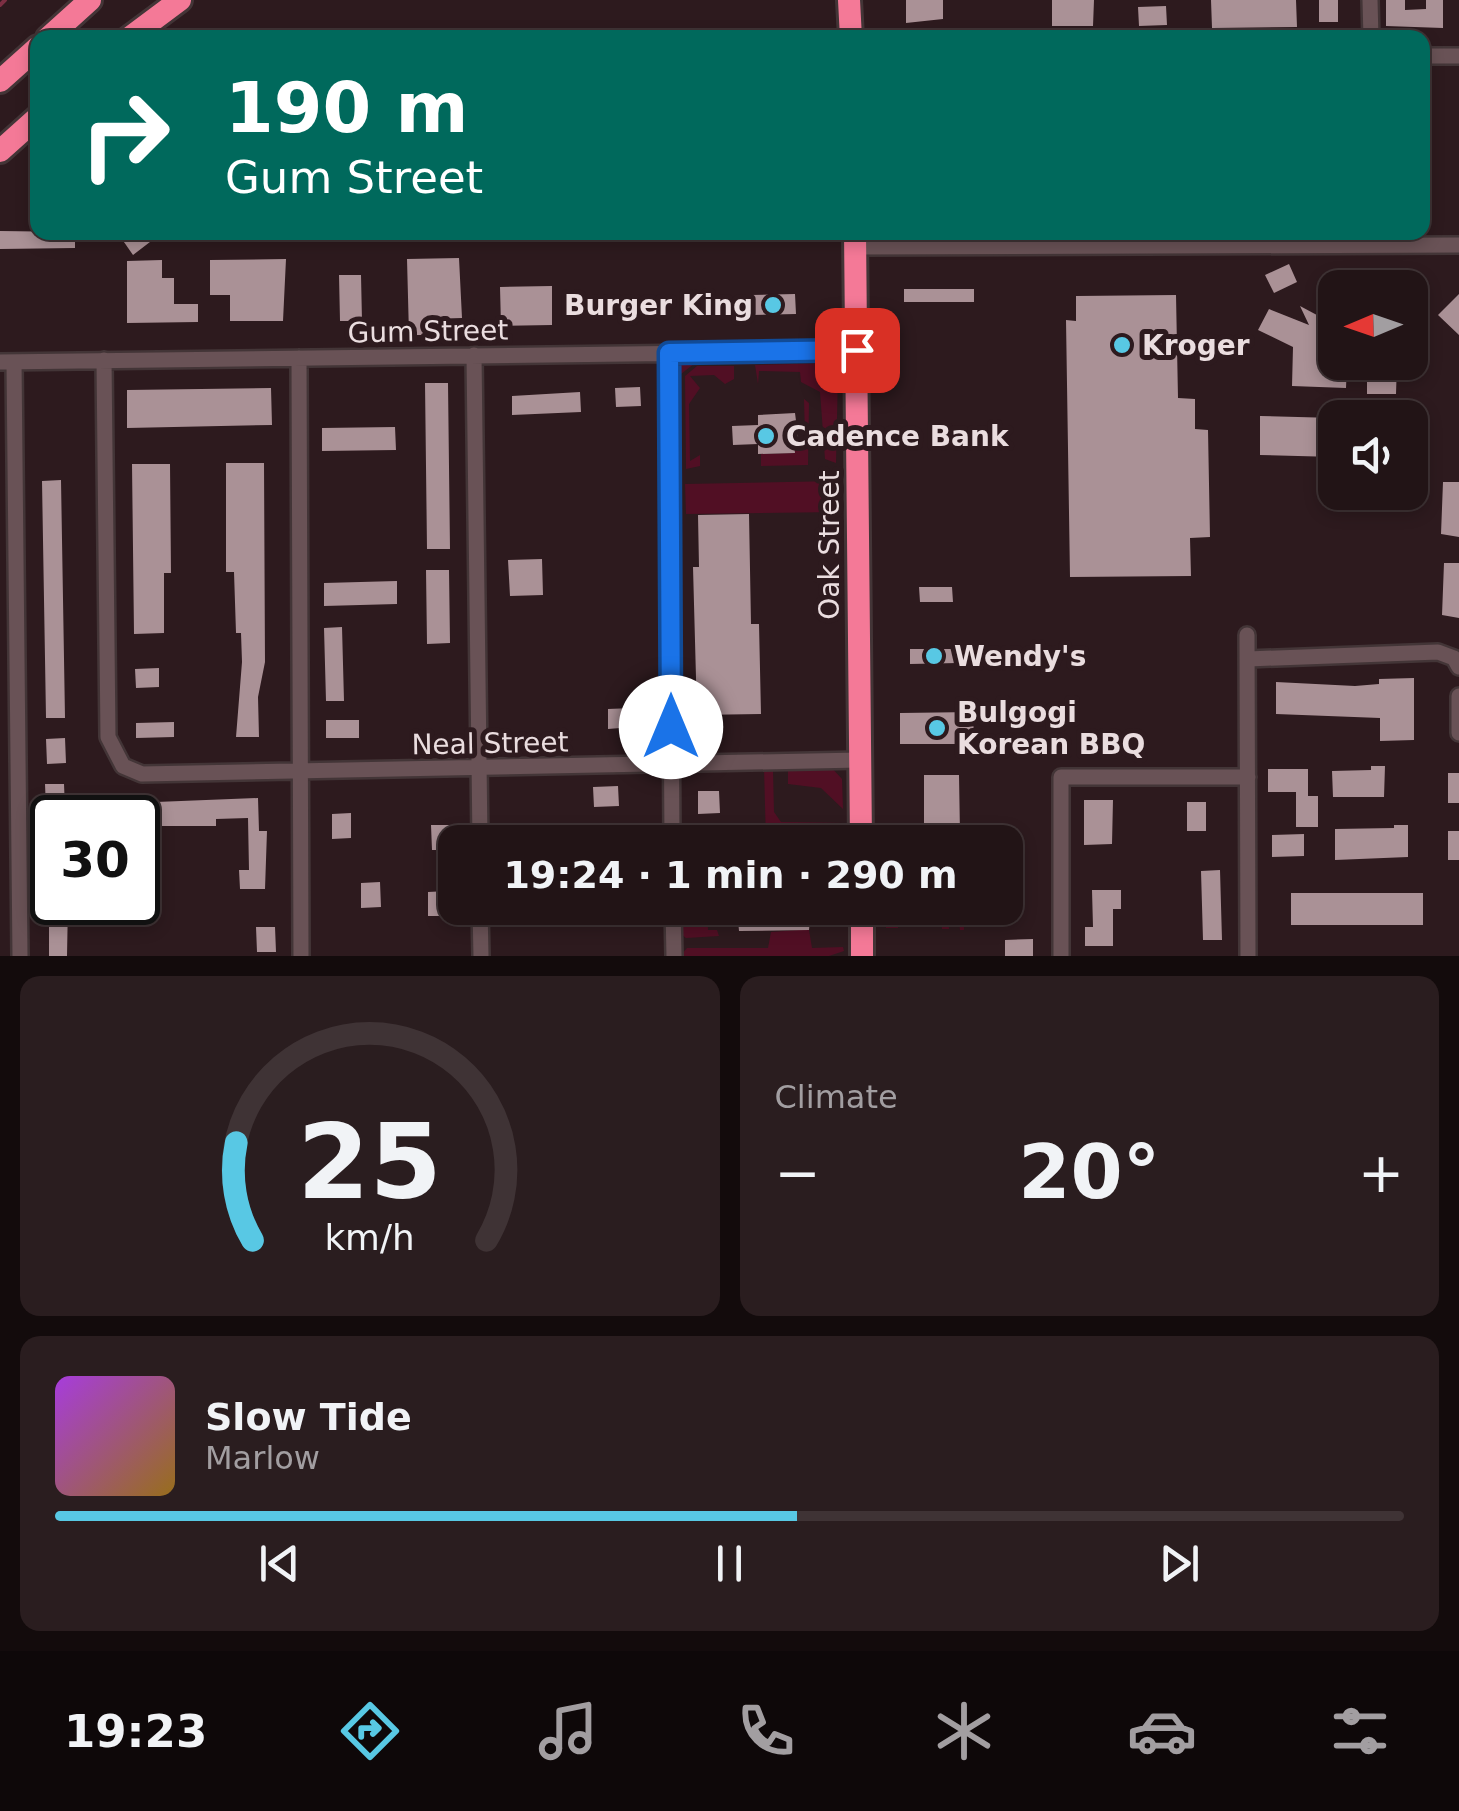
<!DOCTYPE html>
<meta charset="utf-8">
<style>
:root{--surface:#221416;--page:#2a1d1f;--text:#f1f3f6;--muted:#a29ea1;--line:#3f3335;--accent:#58c8e4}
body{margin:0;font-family:"DejaVu Sans",sans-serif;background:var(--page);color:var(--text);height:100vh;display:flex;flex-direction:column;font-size:38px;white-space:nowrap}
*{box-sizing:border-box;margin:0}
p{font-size:32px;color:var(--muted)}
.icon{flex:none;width:55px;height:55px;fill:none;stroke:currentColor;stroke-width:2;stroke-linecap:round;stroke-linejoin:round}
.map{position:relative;height:956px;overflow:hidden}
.panel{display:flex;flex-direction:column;gap:20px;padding:20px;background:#130b0c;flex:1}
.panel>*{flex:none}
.top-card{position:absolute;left:30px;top:30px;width:1400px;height:210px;border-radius:20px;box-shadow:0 5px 15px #0003,0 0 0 2px var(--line);background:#00695c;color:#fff;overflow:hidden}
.needle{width:65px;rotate:268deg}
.buttons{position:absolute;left:1318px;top:270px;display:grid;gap:20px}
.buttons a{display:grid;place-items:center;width:110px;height:110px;border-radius:20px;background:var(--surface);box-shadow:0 5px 15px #0003,0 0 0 2px var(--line);font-size:50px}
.speed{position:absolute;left:30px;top:795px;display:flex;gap:20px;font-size:50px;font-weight:700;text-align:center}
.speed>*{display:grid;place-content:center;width:130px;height:130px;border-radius:50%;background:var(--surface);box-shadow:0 5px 15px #0003,0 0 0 2px var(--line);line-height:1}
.speed .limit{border:5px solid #111;border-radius:15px;background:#fff;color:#111}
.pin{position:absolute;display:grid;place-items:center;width:85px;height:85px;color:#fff;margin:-42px;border-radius:20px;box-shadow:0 5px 15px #0006}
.me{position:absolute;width:110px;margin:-55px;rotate:0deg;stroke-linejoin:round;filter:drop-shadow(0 0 8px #0008)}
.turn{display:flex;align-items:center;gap:35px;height:210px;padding:0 30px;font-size:45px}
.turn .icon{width:130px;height:130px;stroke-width:2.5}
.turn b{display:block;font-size:70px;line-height:85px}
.big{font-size:75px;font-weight:600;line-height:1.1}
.panel .card{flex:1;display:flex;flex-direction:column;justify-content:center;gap:15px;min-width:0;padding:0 35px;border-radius:20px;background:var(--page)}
.panel .dial{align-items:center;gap:0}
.dial svg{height:260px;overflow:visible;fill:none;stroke:var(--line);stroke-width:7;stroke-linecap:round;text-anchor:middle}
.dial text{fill:var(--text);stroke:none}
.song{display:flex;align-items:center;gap:30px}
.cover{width:120px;height:120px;border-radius:15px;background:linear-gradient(135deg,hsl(280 70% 55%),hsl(40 70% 35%))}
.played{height:10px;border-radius:5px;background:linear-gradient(90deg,var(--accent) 55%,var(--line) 55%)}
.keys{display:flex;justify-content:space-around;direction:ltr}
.heat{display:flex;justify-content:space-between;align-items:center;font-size:55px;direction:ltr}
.panel .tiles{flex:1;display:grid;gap:20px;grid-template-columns:1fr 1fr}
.card:last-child{grid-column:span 2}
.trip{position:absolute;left:438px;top:825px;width:585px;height:100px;border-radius:20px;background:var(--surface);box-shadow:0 5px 15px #0003,0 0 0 2px var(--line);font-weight:600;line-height:100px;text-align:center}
.tab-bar{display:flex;height:160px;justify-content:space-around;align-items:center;background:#0e0809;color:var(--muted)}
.tab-bar .icon{width:70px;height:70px}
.tab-bar .active{color:var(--accent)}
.tab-bar b{font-size:45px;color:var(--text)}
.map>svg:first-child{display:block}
.green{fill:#510f24}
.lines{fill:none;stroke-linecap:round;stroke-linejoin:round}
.stream{stroke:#7c2f43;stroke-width:4}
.building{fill:#aa9196}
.minor-casing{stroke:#433537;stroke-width:20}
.highway-casing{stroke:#433537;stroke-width:28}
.minor{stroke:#695256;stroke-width:15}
.highway{stroke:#f47997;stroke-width:22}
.route-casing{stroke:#114b97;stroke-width:25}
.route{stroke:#1a73e8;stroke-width:18}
.poi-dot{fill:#58c8e4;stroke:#2d1a1e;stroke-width:4}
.labels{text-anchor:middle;stroke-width:10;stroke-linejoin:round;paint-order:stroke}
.poi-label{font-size:28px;font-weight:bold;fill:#eadddf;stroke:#2d1a1e;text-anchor:start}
.street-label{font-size:28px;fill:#eadddf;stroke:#2d1a1e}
</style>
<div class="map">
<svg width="1459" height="956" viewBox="0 0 1459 956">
<rect width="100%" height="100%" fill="#2d1a1e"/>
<path class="green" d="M686,359l45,3 -36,1 -14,11 1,95 -6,-3 -1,-101z
M833,363l5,10 -2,90 -11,-4 -5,-67 -19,-10 -1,-10 -41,-1 -1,13 -3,-19z
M697,366h37v13l-9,5 -11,-9 -24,1 10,12 -11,16 1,57 10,-6v11l-14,3 -1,-93z
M804,399l5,4 -1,62 -47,1v-12l34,-1 -1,-8 11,-6z
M839,481v31l-153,2 -1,-30z
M830,766l12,13 1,30 -22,-21 -33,-4v-17z
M764,768l9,2 1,42 7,10 62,1 1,19h-78z
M678,908h29l1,22h9l2,6 -33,2 -6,-5z
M886,908h77l1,22h-4l-2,-16 -10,1 1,14h-7l-1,-13h-42l-1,12h-12z
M799,930h10l3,18 31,-1 1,4 -15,5h-149l7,-8h81l3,-16z"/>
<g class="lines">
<path class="stream" d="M0,5l5,-5"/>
</g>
<path class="building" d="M906,0h37v19l-37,4z
M1052,0h42l-1,26h-41z
M1211,0h85l1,27 -85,1z
M1319,0h19v22h-19z
M1386,0h19v10l21,-1v-9h17v28l-57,-2z
M1166,6l1,19 -28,1 -1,-19z
M0,231l75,1v16l-75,1z
M117,232h46l-30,23z
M459,258l3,60 -34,1v16h-19l-2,-76z
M286,259l-3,62h-53v-26h-20v-35z
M162,260v18h12v26h24v18l-71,1v-62z
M1289,264l8,18 -23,11 -9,-18z
M339,275h22l1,46h-22z
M552,286v39l-51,1 -1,-39z
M904,289h70v13h-70z
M795,294l1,20 -45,1v-20z
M1459,294v41l-21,-20z
M1176,295l2,103 17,1v30l13,1 2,107 -20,1 1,38 -121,1 -4,-257 10,1v-25z
M637,296l1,25 -19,1 -2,-25z
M1300,306l30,16 -8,15 -1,25h26l-1,26 -54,-2 1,-39 -35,-17 11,-21 40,16z
M1367,362h30l-1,32h-29z
M425,383h23l2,166h-23z
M640,387l1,19 -25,1 -1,-19z
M271,388l1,37 -145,3v-38z
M580,392l1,20 -69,3v-19z
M795,413l4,31 -5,1 1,8 -37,1v-10l-25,1 -1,-19 26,-1v-10z
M1260,416l75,2v39l-75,-2z
M395,427l1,23 -74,1v-23z
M226,463h38l1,199 -7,35 1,40h-23l6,-75 -1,-29h-5l-2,-61h-8z
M132,464h38l1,109h-7v60l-30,1z
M61,480l4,238h-19l-4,-237z
M1443,482h16v55l-18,-3z
M749,514l2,110h8l2,90 -64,1 -4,-148h6l-1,-52z
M542,559l1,36 -33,1 -2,-36z
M1444,563h15v55l-17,-3z
M426,570h23l1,73 -23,1z
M397,581v23l-73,2v-23z
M919,587h33l1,15h-33z
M342,627l2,74h-18l-2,-73z
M910,649h48v14l-48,1z
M159,668v19l-23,1 -1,-19z
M1414,678v62l-34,1v-23l-104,-4v-32l79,4 24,-2v-5z
M632,708l1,19 -25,2v-20z
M973,712l1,32h-74v-31z
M326,720h33v18h-33z
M174,722v15l-38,1v-15z
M65,738l1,25 -19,1 -1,-25z
M1371,766h14l-1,31h-51l-1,-26 39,-1z
M1268,769h40v27h10v31h-22v-35h-28z
M1448,773h11v30h-11z
M924,775h35l1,59h-36z
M45,784h19l1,25h-19z
M618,786l1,20 -25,1 -1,-20z
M698,791h21l1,22 -22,1z
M258,798l1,33h8l-2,58h-25l-1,-19h10l-1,-52 -32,1v7h-78v-8h-32v-14z
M1084,800h29l-1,44 -28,1z
M1187,802h19v29h-19z
M351,813v25l-19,1v-25z
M431,825h19l1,25h-19z
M1394,825h14v32l-73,3v-31l59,-1z
M1448,831h11v29h-11z
M1304,834v22l-32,1v-22z
M1005,837h15l1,72h-16z
M1220,870l2,70h-19l-2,-69z
M380,882l1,25 -20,1v-25z
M1092,890h29v19h-8v37h-28v-19h8z
M447,891v25h-19v-24z
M1291,893h132v32h-132z
M68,903l-1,53h-18v-52z
M800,908l11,1 -2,21 -70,1 -2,-22z
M256,927h19l1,25h-19z
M1033,939v17h-28v-16z"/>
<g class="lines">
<g class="minor-casing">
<path id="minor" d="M1370,0l1,38
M1422,56h37
M856,247l603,-2
M669,353l3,489
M474,355l6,487
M299,358l2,598
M104,360l4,377 15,29 19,8 718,-14
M0,362l857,-11
M14,362l6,594
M1247,635l1,321
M1248,659l190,-7 16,6 5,9
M1459,696v37
M480,908l1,48
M673,908l1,48
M1061,956v-179h187"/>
</g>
<g class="highway-casing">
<path id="highway" d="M849,0l2,38
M48,38l42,-38
M129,38l51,-38
M0,81l38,-34
M0,151l38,-34
M855,232l6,610
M862,908v48"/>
</g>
<use href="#minor" class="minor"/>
<use href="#highway" class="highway"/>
</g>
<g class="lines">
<g class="route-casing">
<path id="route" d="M671,727l-2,-374 188,-3"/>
</g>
<use href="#route" class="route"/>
</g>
<g class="poi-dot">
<circle cx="773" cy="305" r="10"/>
<circle cx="1122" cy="345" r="10"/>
<circle cx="766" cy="436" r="10"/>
<circle cx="934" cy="656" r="10"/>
<circle cx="937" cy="728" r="10"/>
</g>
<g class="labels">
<g class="poi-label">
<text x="753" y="315" text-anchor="end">Burger King</text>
<text x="1142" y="355">Kroger</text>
<text x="786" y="446">Cadence Bank</text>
<text x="954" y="666">Wendy's</text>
<text x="957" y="722">Bulgogi<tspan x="957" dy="32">Korean BBQ</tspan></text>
</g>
<g class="street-label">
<text transform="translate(428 331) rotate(-1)" y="10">Gum Street</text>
<text transform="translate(829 545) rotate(-90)" y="10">Oak Street</text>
<text transform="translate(490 743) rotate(-1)" y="10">Neal Street</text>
</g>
</g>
</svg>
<div class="buttons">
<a><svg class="needle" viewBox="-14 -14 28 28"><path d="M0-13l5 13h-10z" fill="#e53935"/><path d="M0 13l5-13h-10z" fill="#a29ea1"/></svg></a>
<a><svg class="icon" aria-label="sound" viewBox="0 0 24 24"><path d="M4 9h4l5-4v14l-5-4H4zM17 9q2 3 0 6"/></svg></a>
</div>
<div class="speed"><div class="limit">30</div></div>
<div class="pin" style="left:857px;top:350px;background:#d93025"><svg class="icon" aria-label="arrive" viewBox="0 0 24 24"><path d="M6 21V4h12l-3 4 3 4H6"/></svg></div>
<svg class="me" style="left:671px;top:727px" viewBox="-20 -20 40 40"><circle r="19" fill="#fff"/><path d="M0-13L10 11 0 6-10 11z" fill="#1a73e8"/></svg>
<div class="trip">19:24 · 1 min · 290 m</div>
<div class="top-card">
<div class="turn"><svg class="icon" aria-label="right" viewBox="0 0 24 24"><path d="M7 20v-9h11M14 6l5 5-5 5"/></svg><div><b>190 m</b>Gum Street</div></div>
</div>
</div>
<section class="panel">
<div class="tiles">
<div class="card dial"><svg viewBox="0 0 100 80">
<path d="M14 69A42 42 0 1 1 86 69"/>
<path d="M14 69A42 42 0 0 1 9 39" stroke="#58c8e4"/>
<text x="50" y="56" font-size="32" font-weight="700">25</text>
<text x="50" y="72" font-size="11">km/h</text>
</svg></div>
<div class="card"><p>Climate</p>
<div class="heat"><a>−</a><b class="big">20°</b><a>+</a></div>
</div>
<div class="card">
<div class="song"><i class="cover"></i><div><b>Slow Tide</b><p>Marlow</p></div></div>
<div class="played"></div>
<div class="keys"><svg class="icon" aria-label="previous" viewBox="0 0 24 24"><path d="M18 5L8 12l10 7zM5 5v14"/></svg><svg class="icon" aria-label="pause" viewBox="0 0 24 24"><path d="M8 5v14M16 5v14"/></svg><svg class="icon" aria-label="next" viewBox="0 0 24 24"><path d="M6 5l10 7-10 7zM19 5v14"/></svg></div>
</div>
</div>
</section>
<nav class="tab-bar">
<b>19:23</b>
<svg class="icon active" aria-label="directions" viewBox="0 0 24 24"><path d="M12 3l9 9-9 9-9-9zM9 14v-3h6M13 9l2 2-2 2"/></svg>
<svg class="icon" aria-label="music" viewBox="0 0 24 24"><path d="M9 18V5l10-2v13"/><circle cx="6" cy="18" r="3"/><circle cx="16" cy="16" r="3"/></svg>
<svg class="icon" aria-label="phone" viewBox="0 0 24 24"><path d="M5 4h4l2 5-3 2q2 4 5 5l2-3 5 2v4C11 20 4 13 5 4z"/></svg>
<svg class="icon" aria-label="climate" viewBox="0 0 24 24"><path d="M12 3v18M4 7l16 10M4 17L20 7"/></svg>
<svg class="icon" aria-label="car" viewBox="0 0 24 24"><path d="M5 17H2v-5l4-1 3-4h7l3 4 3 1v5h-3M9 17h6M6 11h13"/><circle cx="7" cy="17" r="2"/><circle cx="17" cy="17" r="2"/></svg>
<svg class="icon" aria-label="filters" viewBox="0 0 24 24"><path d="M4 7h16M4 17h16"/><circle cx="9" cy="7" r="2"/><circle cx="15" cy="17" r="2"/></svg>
</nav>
